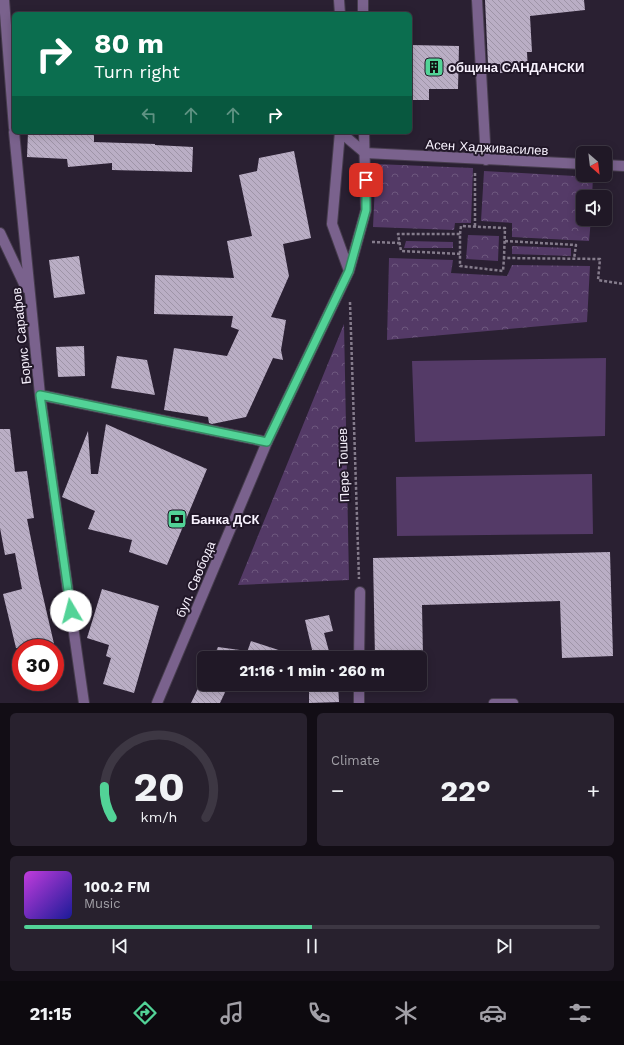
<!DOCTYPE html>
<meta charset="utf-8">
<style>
:root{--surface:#201826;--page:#28212e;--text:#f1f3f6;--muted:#a2a0a7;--line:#3d3743;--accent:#52d397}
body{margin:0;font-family:"Work Sans",sans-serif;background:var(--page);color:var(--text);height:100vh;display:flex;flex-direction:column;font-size:15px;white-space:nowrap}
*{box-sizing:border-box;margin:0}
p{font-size:13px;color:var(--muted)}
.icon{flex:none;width:22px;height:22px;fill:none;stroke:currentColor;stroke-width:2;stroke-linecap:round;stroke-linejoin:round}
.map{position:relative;height:703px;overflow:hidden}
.side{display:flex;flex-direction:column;gap:10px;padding:10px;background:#120d15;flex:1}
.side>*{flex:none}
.hud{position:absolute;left:12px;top:12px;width:400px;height:122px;border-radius:6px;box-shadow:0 2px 10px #0003,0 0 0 1px var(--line);background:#0b6e4f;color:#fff;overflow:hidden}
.needle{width:26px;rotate:152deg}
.buttons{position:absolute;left:576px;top:146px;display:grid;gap:8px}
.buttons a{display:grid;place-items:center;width:36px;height:36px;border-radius:6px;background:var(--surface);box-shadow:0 2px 10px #0003,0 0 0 1px var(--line);font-size:20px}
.speed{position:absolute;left:12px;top:639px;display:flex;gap:8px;font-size:20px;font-weight:700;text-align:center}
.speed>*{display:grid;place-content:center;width:52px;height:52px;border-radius:50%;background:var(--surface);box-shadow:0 2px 10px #0003,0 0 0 1px var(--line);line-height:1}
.speed .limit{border:6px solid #d22;background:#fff;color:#111}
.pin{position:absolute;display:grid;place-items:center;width:34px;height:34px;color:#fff;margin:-17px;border-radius:8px;box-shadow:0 2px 6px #0006}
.me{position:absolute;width:44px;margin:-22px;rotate:352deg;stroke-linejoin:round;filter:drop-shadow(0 0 3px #0008)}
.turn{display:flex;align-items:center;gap:14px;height:84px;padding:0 16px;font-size:18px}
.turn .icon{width:52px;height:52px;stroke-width:2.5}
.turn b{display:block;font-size:28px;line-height:34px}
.lanes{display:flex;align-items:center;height:38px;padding:0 16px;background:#0003;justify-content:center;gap:20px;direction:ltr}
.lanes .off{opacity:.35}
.big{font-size:30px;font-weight:700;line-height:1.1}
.side .widget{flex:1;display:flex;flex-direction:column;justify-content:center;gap:6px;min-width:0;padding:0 14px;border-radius:6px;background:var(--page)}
.side .dial{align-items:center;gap:0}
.dial svg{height:104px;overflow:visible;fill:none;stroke:var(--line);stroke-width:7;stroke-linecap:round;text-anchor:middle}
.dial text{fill:var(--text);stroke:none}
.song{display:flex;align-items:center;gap:12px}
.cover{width:48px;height:48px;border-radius:6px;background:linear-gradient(135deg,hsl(290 70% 55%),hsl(240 70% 35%))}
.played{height:4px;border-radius:2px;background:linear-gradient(90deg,var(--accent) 50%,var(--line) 50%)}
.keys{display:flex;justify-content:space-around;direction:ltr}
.heat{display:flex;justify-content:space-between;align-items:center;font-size:22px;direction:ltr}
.side .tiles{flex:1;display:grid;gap:10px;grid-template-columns:1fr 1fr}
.widget:last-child{grid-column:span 2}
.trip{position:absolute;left:197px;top:651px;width:230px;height:40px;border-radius:6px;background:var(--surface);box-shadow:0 2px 10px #0003,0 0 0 1px var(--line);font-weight:700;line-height:40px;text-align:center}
.tabs{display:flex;height:64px;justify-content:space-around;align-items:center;background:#0d0a0f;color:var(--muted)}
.tabs .icon{width:28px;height:28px}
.tabs .current{color:var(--accent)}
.tabs b{font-size:18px;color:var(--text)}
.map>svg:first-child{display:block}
.park{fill:url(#park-crowns)}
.pitch{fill:#543a67}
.building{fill:url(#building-back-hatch)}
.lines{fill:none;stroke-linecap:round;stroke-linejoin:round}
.service-casing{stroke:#473d4e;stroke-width:10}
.minor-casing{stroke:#473d4e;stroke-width:12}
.tertiary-casing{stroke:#473d4e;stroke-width:12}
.path{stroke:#857c8c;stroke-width:2.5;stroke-dasharray:3 2;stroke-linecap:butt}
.service{stroke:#7a628d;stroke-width:8}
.minor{stroke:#7a628d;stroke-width:10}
.tertiary{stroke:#7a628d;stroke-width:10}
.route-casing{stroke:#358962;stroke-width:10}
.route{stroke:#52d397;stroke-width:7}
.labels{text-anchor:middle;stroke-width:4;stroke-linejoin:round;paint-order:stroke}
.poi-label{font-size:13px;font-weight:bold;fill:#f7f1fd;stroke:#211728;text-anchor:start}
.street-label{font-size:13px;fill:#f7f1fd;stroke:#211728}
</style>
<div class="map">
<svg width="624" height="703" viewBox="0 0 624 703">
<defs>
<pattern id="park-crowns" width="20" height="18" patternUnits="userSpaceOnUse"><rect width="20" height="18" fill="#543a67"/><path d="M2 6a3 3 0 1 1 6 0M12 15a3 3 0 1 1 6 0" fill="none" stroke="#6d577e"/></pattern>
<pattern id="building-back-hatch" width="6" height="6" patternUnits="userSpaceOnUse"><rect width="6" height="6" fill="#baaec5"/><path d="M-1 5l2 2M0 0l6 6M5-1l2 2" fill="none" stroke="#9e94a7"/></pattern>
</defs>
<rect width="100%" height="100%" fill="#2a2032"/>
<path class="park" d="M376,164l97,4 -2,55h-16l-1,7 -81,-3z
M484,171l109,6 -1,20h-9v22h8l-2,22 -77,-4v-14l-31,-2z
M468,235l31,1 -1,25 -32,-2z
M406,241l47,1v6h-49z
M512,246l59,2v8l-59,-2z
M389,258l64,2 -2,13 56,3 5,-11 78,1 -3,56 -200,18z
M344,324l5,256 -111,5z"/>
<path class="pitch" d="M606,358l-1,78 -190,6 -3,-81z
M592,474l1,60 -196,2 -1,-59z"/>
<path class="building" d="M485,0h99l1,10 -55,6 2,36h-5l1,19 -28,2v-9h-12z
M410,45l49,1 -1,43h-29v11h-19z
M28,132h66v10l61,2v1l38,2 -1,25 -80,-2v-7l-44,4 -1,-8 -40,-2z
M294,151l17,87 -28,6 6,32 -18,41 15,3 -5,30 2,10 -10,-2 -27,59 -34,7 -3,-1 -1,-6 -44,-7 10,-62 53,8 12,-26 -8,-3 2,-11 -79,-2 1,-39 79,3 -7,-37 25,-5 -13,-61 18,-4 2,-13z
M79,256l6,38 -31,4 -5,-38z
M84,346l1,30 -27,1 -2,-30z
M117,356l30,4 8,35 -44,-7z
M106,424l101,45 -40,96 -38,-13 3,-12 -44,-11 7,-18 -33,-14 26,-66 3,43h7z
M0,429h10l5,43 12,-1 7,47 -7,1 12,60 16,69h-39l-13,-54 19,-5 -7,-36 -10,2 -5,-27z
M610,552l3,104 -51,2 -2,-57 -138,4 1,52 -48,1 -2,-100z
M102,589l57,17 -25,87 -31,-9 8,-26 -5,-2 3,-11 -22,-7z
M329,615l4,16 -9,2 6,22 -16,3 -9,-38z
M251,641l43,14 -1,3h-48z
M218,647l29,4 -4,7h-30z
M204,676v8h25l-9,19h-29z
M309,684h29l1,18 -30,1z"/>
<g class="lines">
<g class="service-casing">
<path id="service" d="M493,703h21"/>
</g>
<g class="minor-casing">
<path id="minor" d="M4,0l10,128
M477,0l9,160
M14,132l26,263 44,308
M340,132l25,21 218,11
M605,165l19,1
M0,233l26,55
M40,395l227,47
M359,658l1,-66
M359,703v-19"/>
</g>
<g class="tertiary-casing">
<path id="tertiary" d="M339,0l1,14
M363,0v14
M340,132l-8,92 17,47
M157,703l110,-261 82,-171 17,-61 -2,-78"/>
</g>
<path class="path" d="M475,173v54
M460,234l1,-8 44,2 -1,30
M505,241l71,4 -2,14
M372,242l28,1
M460,254l-59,-3 -3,-17h62v32l43,5 1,-13 96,1 -2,21 26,4
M350,302l9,277"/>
<use href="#service" class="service"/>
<use href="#minor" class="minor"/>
<use href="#tertiary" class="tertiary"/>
</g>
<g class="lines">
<g class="route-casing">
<path id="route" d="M71,611l-31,-216 227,47 82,-171 17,-61v-30"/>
</g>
<use href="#route" class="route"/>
</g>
<defs>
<g id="building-square" transform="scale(1)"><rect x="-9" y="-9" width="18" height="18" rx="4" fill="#52d397" stroke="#211728"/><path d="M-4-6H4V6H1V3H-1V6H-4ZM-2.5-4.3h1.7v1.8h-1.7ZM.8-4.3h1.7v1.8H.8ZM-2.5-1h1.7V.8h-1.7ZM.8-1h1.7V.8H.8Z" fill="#111"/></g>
<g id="bank-square" transform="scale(1)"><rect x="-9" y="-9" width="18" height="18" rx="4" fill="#52d397" stroke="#211728"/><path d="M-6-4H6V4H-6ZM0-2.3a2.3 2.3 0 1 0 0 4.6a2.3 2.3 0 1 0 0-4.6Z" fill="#111"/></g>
</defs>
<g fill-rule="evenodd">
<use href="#building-square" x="434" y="67"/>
<use href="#bank-square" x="177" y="519"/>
</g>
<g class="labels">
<g class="poi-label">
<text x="448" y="72">община САНДАНСКИ</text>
<text x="191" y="524">Банка ДСК</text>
</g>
<g class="street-label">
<text transform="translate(487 147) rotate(3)" y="5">Асен Хадживасилев</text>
<text transform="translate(21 336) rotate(-96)" y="5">Борис Сарафов</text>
<text transform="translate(343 465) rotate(-92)" y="5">Пере Тошев</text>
<text transform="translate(195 579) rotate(-67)" y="5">бул. Свобода</text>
</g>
</g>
</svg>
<div class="buttons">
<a><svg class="needle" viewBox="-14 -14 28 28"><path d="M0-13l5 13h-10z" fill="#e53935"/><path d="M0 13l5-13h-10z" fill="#a2a0a7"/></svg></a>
<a><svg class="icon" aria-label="sound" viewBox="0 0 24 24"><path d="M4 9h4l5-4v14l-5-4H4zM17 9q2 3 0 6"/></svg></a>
</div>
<div class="speed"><div class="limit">30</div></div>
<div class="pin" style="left:366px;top:180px;background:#d93025"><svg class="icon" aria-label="arrive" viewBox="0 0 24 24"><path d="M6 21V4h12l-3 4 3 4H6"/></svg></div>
<svg class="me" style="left:71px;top:611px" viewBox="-20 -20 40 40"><circle r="19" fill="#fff"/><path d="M0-13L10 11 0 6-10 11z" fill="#52d397"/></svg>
<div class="trip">21:16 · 1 min · 260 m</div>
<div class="hud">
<div class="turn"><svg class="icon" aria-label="right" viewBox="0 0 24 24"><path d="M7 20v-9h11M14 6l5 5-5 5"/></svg><div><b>80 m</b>Turn right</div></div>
<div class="lanes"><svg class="icon off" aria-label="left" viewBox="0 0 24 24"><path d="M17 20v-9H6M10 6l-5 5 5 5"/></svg><svg class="icon off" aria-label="ahead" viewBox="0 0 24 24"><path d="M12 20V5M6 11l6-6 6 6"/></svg><svg class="icon off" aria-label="ahead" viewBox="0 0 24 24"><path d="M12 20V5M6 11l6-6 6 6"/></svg><svg class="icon" aria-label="right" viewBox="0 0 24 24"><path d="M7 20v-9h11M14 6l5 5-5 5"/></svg></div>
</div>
</div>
<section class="side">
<div class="tiles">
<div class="widget dial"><svg viewBox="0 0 100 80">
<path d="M14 69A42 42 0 1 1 86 69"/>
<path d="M14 69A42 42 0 0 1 8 45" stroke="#52d397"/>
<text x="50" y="56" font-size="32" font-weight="700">20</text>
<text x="50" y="72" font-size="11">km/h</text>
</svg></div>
<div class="widget"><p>Climate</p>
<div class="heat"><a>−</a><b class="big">22°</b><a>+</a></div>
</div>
<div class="widget">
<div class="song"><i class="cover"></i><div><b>100.2 FM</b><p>Music</p></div></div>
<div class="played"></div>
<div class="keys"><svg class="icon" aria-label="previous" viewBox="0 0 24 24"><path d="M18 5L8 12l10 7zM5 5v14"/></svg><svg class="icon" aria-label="pause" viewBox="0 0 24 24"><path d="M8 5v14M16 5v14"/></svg><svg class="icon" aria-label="next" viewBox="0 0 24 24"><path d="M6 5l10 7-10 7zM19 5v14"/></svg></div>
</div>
</div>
</section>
<nav class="tabs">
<b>21:15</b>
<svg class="icon current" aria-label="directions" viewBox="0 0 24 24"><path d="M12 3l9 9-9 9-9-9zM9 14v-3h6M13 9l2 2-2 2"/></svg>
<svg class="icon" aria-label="music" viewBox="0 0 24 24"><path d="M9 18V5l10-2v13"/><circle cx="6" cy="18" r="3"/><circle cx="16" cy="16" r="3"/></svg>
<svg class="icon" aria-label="phone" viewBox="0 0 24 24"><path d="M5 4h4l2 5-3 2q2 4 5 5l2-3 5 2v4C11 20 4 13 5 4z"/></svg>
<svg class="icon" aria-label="climate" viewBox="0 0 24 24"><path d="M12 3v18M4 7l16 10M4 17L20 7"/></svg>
<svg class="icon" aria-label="car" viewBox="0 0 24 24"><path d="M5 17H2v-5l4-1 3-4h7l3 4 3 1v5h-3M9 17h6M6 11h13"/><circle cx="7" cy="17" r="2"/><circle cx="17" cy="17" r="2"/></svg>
<svg class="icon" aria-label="filters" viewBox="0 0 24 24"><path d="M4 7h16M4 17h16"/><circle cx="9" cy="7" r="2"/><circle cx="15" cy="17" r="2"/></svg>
</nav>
